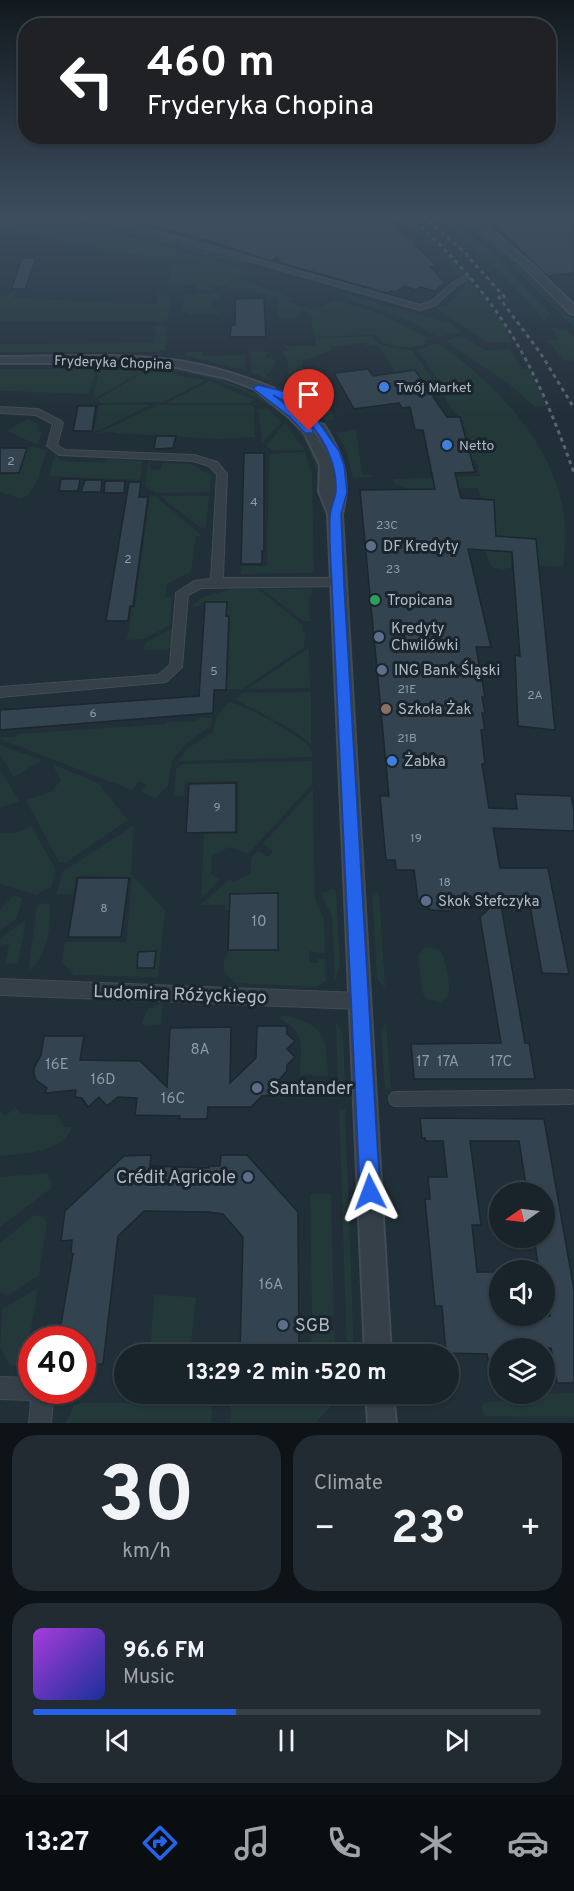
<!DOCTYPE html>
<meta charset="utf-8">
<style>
:root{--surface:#19232a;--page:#222b32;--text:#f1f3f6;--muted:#9fa4a8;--line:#374047;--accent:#2563eb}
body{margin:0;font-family:Overpass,sans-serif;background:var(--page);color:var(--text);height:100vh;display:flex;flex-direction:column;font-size:22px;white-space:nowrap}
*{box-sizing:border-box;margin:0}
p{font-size:20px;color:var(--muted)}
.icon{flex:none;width:33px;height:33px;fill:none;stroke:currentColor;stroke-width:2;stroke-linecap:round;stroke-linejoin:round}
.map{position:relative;height:1423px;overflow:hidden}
.side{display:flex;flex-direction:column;gap:12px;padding:12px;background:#0e1317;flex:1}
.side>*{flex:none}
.banner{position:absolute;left:18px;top:18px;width:538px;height:126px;border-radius:24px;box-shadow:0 2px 4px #0004,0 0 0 2px var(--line);background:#202124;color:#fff;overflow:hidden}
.needle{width:39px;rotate:256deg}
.fabs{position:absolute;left:489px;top:1182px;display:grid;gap:12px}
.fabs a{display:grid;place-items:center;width:66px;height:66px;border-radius:50%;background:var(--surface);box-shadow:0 2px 4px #0004,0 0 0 2px var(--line);font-size:30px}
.speed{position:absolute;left:18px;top:1326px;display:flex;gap:12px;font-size:30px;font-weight:700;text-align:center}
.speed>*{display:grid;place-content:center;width:78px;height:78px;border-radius:50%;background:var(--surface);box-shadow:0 2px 4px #0004,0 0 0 2px var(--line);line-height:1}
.speed .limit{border:9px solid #d22;background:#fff;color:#111}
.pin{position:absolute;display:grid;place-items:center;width:51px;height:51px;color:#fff;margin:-62px -26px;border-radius:50% 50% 50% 0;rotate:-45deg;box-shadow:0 0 6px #0007}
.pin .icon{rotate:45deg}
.me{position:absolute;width:66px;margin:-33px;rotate:357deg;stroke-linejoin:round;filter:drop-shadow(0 0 4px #0008)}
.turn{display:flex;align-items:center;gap:21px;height:126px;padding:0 30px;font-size:27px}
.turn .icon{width:78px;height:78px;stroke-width:2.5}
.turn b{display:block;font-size:42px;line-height:51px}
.big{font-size:45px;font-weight:700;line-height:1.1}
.side .widget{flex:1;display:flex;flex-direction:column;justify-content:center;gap:9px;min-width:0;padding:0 21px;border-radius:24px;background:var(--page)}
.side .dial{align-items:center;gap:0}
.dial b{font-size:78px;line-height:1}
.song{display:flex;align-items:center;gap:18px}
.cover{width:72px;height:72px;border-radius:9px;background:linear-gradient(135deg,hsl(280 70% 55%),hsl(230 70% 35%))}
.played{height:6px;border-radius:3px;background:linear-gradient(90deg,var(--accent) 40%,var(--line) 40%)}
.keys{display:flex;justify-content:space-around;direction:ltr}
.heat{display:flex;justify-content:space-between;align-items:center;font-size:33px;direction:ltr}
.side .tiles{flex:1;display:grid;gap:12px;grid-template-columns:1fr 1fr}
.widget:last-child{grid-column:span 2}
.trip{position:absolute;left:114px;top:1344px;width:345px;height:60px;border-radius:30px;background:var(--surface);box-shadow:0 2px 4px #0004,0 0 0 2px var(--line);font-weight:700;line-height:60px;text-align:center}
.tabs{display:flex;height:96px;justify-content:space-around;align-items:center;background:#0a0e11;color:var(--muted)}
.tabs .icon{width:42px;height:42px}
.tabs .selected{color:var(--accent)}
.tabs b{font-size:27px;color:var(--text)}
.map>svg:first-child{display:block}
.green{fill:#233939}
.building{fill:#33434f;stroke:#1c272f;stroke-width:1.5;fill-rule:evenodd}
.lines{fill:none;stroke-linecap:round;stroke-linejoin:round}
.pedestrian-casing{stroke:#414c55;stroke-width:16}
.minor-casing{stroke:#414c55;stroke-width:2}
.tertiary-casing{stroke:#414c55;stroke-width:4}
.pedestrian{stroke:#354049;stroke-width:14}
.minor{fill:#354049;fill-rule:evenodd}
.tertiary{fill:#354049;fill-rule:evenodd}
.rail{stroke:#576570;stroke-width:3;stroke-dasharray:4 4;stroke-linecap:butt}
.route{fill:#2563eb;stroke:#184099;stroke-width:1.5}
.shop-dot{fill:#3f7fe0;stroke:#1a252d;stroke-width:2}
.service-dot{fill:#5c6f8a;stroke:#1a252d;stroke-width:2}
.leisure-dot{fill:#2e9e5b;stroke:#1a252d;stroke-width:2}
.education-dot{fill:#8d6e63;stroke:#1a252d;stroke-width:2}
.labels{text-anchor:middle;stroke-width:6;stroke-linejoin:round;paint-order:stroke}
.number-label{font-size:12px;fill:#8f9ba6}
.far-street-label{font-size:14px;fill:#b0bbc5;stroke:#1a252d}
.far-poi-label{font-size:14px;fill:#b0bbc5;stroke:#1a252d;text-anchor:start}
.poi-label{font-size:15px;fill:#b0bbc5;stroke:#1a252d;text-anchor:start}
.near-number-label{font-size:15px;fill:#8f9ba6}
.near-street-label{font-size:18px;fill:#b0bbc5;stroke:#1a252d}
.near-poi-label{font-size:18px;fill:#b0bbc5;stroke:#1a252d;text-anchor:start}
</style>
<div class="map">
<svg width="574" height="1423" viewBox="0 0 574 1423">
<rect width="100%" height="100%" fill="#212f38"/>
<path class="green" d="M0,216h59l189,54 -13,7 56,21 -3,3 24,9 24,-10 51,17 44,22 -5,2 2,2c-18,7 -40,6 -55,-8l-57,2 -3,-2 -2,-12 3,-3 -10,-9 -7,3 3,2 -11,3 -11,-2 -1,-19 -37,-10 -13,1 -1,-3 -13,1v3h-17v-4l-27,-3v-21l-169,-34z
M67,216h19l158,45 -4,3z
M395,216l11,1 60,59 -11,-1c-4,-6 -6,-12 -10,-17 -14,-17 -33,-28 -50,-42z
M434,216h9l44,32 64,66 -8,9 -1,-5 -43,-48z
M451,216c23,0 97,80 117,100l6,2v10l-81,-82z
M470,280l31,41 12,21 -25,1 -51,-34 1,-3 7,1 21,-21 -6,-2z
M15,291l-2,7 134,6h9l2,-11 12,5 -2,21 -3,2h-165v-23z
M216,293l4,3v3l-7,-1 -1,11 8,3 -1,2 -30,1 -7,-4 3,-16z
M346,294l104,29 11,9 -23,5 -34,-19 -60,-20z
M160,325l7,2 -2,23 -9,2h-156v-8l154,-1 2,-14 -6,-1z
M552,328l14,2 8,7v24l-10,-1 -17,-20h12z
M372,336l8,9 33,6 20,30h-10l-8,-11 -19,2 -18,-27 -10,1 -4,-3 -33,4v4c-10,2 -18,9 -29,9l1,22 2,5 -18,2 1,-27 -6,-11h8l-7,-5h32l1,-8z
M462,336l23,14 25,-1 12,21 7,-1 17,37 -11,1 -26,-23 -64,-43z
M438,343c61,44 121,104 127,183 2,13 -1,28 -2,41l-24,-1 -3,-26 -24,-2 -1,29 -9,3 -10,-3c-14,-24 -6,-52 -14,-79l-69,1 -14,-5 -1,-5 86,-3 -4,-16h-5l-11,-43c-10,-7 -19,-23 -21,-35l-21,-32z
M251,351l18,1 -4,5 10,3v5l-9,11 8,4 -3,1 -20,-9z
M188,352h15v4l42,-1v15l-58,-14 -3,-3z
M124,365c77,2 189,26 198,119h-4c-2,-32 -19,-58 -45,-76 -79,-55 -183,-41 -273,-41z
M0,369h96l-7,25 -89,-3z
M100,369l45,1 -49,28 -2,-5z
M147,370l60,10 -43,22 -64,1 -2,-4z
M210,381l44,19 -5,3h-83z
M306,389l8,15h9l10,10v6l-6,1 -37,-30z
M99,405h51l-48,24 -8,2z
M158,405h92l4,2 1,30 -36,2 -105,-6v-1l-16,1z
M267,408l15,14 -20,21 -4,-34z
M27,419l12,5 -2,7 5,1 -4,13 -31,-14z
M285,423l20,27h-33l-6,-4z
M356,429l6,45 10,1 1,2 -20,1 -7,-29 -10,-16z
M0,447h35l12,3c-6,17 -9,40 -25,49l-22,-7v-17l19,-2 7,-23z
M305,452l7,22 2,97 -4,2 -69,1v-8h26l2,-112z
M55,455l7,6 43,2 1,-4 37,2 -3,19 -91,-4z
M148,462h4l-4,4 3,1v3l10,-1 1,-6 29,1 20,11 -1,17 -54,1 -11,-7z
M150,496h5l47,40h-6l-5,35 -24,13 -2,13h7l-2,28 -26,14 -17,1 5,-32 3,-1z
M160,496h49l-3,31 -4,2z
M231,589h27l45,36v7h2l-1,15 -62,42h-15l3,-73h-3v-14h-25l-1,4h-9l11,-9z
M262,589h50l1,3 -4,6 1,23h-7z
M174,629l-1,17 -6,4h-23l1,-7 24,-13z
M309,648l1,40 -63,1z
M311,692v52l-21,-16 -56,-29 8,-6z
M228,702c13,0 74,35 82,46 2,3 2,6 2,9l-134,4 10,-13 25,-16 4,-16z
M197,718h15l-1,8 -24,17 -15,17 -4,26 -13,12 -14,-6 5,-8 -7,-3 -7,9 -132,-51v-5l1,3h15l2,-3 148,-10 1,-2 29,-1z
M0,745l42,15 -28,17 -14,-23z
M312,761v23l-64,70 -19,-7 -17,9 -1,18 9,5 -19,20 3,-65h34v-53l-53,1 -1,14h-10l2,-27 7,-5z
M52,764l46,19 30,37 -63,43 -6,-1 -33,-62 25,-8 10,-12z
M0,769l19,32 -19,7z
M313,789l2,111 9,19 1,35 -16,-3v12h9l1,-4h6l1,22 -9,6 -82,-4 -12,-13 2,-13 3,-6 51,-1 -1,-57h-48l-1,17h-4v-5h-25l30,-26 3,3 18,-9v-15l7,-7 11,6 4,-6 -10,-7z
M134,825l-3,49 34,36 -7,67 -84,-2 -12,-13 3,-20h61l6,-65 -56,-1 -3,18h-16l5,-22z
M31,826l24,42 -3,18 -16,9 -36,-11v-51h16z
M332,889l4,2 4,73 -5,18 -3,-65 -9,-19v-5z
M379,892l6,96 -8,-10 -5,-85z
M14,895l8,3 -5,20 -17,13v-21z
M50,903c2,21 -4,57 -22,68l9,-65 2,-2z
M26,920l-8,43 -13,1 4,-20 -9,1v-7z
M425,947l15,3c5,7 12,37 8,46 -2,2 -6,5 -8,6l-14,-3 -4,-8 -4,-36z
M163,1003l-2,22 -16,1 -3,-4 6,-13z
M283,1015c42,10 44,20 45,61h-15l-1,-2 -12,2c0,-29 8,-42 -21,-58z
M336,1022l7,12 2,54h-7z
M386,1022l5,66 -6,2 -4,-61z
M15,1107l7,7 36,1 6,12h8c-10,27 -48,26 -72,29v-44l5,5z
M339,1109h6l9,245h-7z
M48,1173l3,9v6l-51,39v-50z
M310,1194h21l3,122h-22z
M38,1215l6,3 3,5 -8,52 -32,21 -7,-4v-49l33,-27z
M38,1288l-13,77 -15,1 -10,-18 2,-39z
M154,1295l42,2 -6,57h-40z
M311,1331h24v23h-23z
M574,1393v24l-85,-1 -5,-1 -3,-9 4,-3 48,-6v-3z
M197,1394h16l-2,29h-145l7,-17 8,-3h104z
M231,1394h105v6l-21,23h-85z"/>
<path class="building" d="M128,216h252l37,27 -3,1 17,16 5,6 -5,1 14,16 -10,8 -15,-4 -4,3 -12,-4 -8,6 -5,-1 -4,2 -106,-30 -3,-6 -8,4 -53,-18 -89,-23z
M502,216h72v57l-26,3 -57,-54 15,-2z
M22,258h14l-4,12 -7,19h-14z
M264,298l2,39h-36l1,-12h4v-26z
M368,369l5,7 42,-6 32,47h13l15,55 -20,1 6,25 33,2 2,36 40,3 19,191 -37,-4 -3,-71 5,1 -8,-104 -44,-3 23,98h-15l9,50h-3l3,16h-3l3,17h-4l4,34h-3l7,44 28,1 -2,-15 56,2 3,14v21l-81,-3 7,40h48l21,106 -27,-1 -13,-73 -29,-1 25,144h4l6,36h-121l-3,-35 90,-1 -21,-126 19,-18 -49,-1 2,13 -21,-1 -13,-10 -4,-30h-18l-1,-10h-9l-6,-64h9l-29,-306 75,-1 -12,-59h-8l-5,-23 -8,1 -3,-5 -45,6 -20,-36z
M78,406h18l-4,25h-19z
M156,436h20l-3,12 -19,1z
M0,448h27l-8,25h-19z
M244,453h20v98h-2v13h-21z
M61,479h19l-2,12h-19z
M85,480h17l-1,12h-20z
M105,481h20l-1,12h-20z
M129,482h12l-2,15h9l-15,109h-3l-2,15h-22z
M205,602h22l-1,14h3l-3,74h-12l-1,23 -213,17v-20l199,-14z
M236,783v49l-50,1 3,-49z
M78,878h51l-8,59h-53z
M278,893v57h-50l2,-56z
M156,951l-2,17h-17l1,-16z
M257,1026h30v8l8,7 -8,8 8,8 -8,8v6l-10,11 -1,13 -14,1 -11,11h-43l-1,12h-28l1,-3 -45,-1 2,-17 -19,-1 -11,9 -8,-9 -11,10 -6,-9 -7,-1 1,-7 -31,3 2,-5 -11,-8 -2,-6v-6l7,-13 3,-19h40l-4,24 60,1 27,26 3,-59 61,-1 -1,56 26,-25z
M420,1118l124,1 30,171v93h-17l-6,-35h-51v11h-12l-1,-5 -41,-1 -4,-47h-7l-10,-107h5l-2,-22h19l-4,-36h-17l-1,-3h-3zM470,1141h49l8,51h17v46h-10l5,32h5l6,46h-50v-44h-23l-5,-47h9z
M151,1155l-1,11 59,2v-2h11l1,-11h26l51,57 1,142h-59l3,-117 -20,-23 -15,-2 -64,-1 -26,25 -15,128h-21v-24h-21l1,-10h-2l13,-76 -2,-1 1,-13 -11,1 4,-30 59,-55z"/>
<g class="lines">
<g class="pedestrian-casing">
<path id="pedestrian" d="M396,1099l174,-2"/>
</g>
<g class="minor-casing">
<path id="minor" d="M92,216h12l316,89c19,-3 27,-24 46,-29l4,2 -14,8 -20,19 -16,5z
M0,407l38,2 23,12 2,2 -6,22 8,5 129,5 23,7 10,12 -4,104h115l6,4 -6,4 -137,2 -13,7 -6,72 -16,15 -166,15v-10l158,-12 12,-10 6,-72 18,-12 17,-2 6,-105 -8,-8 -16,-5 -134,-6 -12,-9 6,-22 -17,-9 -36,-2z
M0,979l360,14 6,2 3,6 -3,6 -6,2 -360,-14z
M0,1377l32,1v12h22l-3,33h-22l2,-23 -31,-1z"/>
</g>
<g class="tertiary-casing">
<path id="tertiary" d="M464,216h10l53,44 47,45v9l-4,-1 -49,-49z
M0,357c57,0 115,-4 171,3 35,4 69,15 102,28l2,2 -3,3c33,24 40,33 59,69l-17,-34 6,-4 4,1c19,29 27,55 18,89l49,840h-26l-37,-840 -9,-23 1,-26 -16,-33 -15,-15 -36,-29 -27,-10 -54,-12 -54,-3h-118zM332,467l1,26v-2z
M366,1394h27l3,29h-28z"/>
</g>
<use href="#pedestrian" class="pedestrian"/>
<use href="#minor" class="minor"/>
<use href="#tertiary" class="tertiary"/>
<path class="rail" d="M409,216c90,80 125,145 165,257
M423,216l42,37 43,48
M498,296l43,58 33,54"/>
</g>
<linearGradient id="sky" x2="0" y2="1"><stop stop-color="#121a1f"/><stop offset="0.52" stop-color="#3d4d5e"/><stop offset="1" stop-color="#3d4d5e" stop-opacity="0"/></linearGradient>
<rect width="574" height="416" fill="url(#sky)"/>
<path class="route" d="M258,385l24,6 31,23 26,37 5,14 3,27 -6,22 3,72 36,606 -3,8 -7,2 -7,-2 -3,-8 -28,-606c-1,-23 -3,-47 -2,-69 0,-10 6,-18 6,-27 1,-40 -28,-79 -63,-95l23,17 17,17v4h-8l-16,-17 -34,-26 -2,-2z"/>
<g class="shop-dot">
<circle cx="384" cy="387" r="6"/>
<circle cx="447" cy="445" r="6"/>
<circle cx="392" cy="761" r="6"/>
</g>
<g class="service-dot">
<circle cx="371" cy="546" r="6"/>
<circle cx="379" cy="637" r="6"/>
<circle cx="382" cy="670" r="6"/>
<circle cx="426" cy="901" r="6"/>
<circle cx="257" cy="1088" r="6"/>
<circle cx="248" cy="1177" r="6"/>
<circle cx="283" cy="1325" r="6"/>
</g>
<circle class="leisure-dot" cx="375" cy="600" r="6"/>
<circle class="education-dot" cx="386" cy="709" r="6"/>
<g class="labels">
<g class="number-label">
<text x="11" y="465">2</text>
<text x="254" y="506">4</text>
<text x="387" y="529">23C</text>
<text x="128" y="563">2</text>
<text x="393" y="573">23</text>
<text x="214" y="675">5</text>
<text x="407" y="693">21E</text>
<text x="535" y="699">2A</text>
<text x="93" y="717">6</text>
<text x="407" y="742">21B</text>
<text x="217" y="811">9</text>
<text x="416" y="842">19</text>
<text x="445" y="886">18</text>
<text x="104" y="912">8</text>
</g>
<g class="far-street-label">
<text transform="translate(113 362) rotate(2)" y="5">Fryderyka Chopina</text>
</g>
<g class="far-poi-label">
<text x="396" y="392">Twój Market</text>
<text x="459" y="450">Netto</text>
</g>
<g class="poi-label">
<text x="383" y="551">DF Kredyty</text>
<text x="387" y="605">Tropicana</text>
<text x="391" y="633">Kredyty<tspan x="391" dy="17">Chwilówki</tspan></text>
<text x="394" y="675">ING Bank Śląski</text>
<text x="398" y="714">Szkoła Żak</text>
<text x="404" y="766">Żabka</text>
<text x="438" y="906">Skok Stefczyka</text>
</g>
<g class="near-number-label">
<text x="259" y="926">10</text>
<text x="200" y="1054">8A</text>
<text x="423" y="1066">17</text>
<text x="448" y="1066">17A</text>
<text x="501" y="1066">17C</text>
<text x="57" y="1069">16E</text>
<text x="103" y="1084">16D</text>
<text x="173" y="1103">16C</text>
<text x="271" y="1289">16A</text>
</g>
<g class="near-street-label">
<text transform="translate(180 994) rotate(2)" y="6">Ludomira Różyckiego</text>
</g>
<g class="near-poi-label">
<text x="269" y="1094">Santander</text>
<text x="236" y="1183" text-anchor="end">Crédit Agricole</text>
<text x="295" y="1331">SGB</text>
</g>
</g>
</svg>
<div class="fabs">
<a><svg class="needle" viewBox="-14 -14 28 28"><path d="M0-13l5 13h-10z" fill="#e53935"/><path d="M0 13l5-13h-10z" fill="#9fa4a8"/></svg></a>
<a><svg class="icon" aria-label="sound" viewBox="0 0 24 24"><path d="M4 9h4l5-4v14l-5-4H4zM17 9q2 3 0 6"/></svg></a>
<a><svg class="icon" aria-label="layers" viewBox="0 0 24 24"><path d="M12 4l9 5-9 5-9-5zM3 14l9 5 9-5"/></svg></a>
</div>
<div class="speed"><div class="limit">40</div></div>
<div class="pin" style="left:309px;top:431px;background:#d93025"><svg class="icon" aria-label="arrive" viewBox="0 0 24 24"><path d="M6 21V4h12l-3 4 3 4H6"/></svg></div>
<svg class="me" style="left:370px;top:1192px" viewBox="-20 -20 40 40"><path d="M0-17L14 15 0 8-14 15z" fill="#2563eb" stroke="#fff" stroke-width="4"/></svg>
<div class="trip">13:29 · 2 min · 520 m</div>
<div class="banner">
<div class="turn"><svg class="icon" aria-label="left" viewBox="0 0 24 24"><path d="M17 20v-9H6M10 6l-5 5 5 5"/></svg><div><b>460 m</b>Fryderyka Chopina</div></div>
</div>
</div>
<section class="side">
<div class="tiles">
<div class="widget dial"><b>30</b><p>km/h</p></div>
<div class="widget"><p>Climate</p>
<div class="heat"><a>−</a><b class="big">23°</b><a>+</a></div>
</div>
<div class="widget">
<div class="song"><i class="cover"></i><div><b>96.6 FM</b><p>Music</p></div></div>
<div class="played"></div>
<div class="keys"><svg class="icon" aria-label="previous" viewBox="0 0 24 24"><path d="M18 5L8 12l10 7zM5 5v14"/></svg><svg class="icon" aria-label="pause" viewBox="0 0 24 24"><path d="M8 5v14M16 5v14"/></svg><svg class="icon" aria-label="next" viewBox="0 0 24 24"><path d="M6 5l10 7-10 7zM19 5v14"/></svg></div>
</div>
</div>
</section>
<nav class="tabs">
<b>13:27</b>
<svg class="icon selected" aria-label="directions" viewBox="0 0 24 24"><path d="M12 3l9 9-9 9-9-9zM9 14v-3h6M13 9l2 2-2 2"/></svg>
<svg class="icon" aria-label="music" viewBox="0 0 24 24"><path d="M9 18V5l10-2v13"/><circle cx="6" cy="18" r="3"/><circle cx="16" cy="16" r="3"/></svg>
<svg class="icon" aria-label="phone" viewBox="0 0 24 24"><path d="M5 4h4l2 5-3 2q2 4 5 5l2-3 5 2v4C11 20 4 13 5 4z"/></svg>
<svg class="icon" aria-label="climate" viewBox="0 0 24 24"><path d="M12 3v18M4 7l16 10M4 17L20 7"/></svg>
<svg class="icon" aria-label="car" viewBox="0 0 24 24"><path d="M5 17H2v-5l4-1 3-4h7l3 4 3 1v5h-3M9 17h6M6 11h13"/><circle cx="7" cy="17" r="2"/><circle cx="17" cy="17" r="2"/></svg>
</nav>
